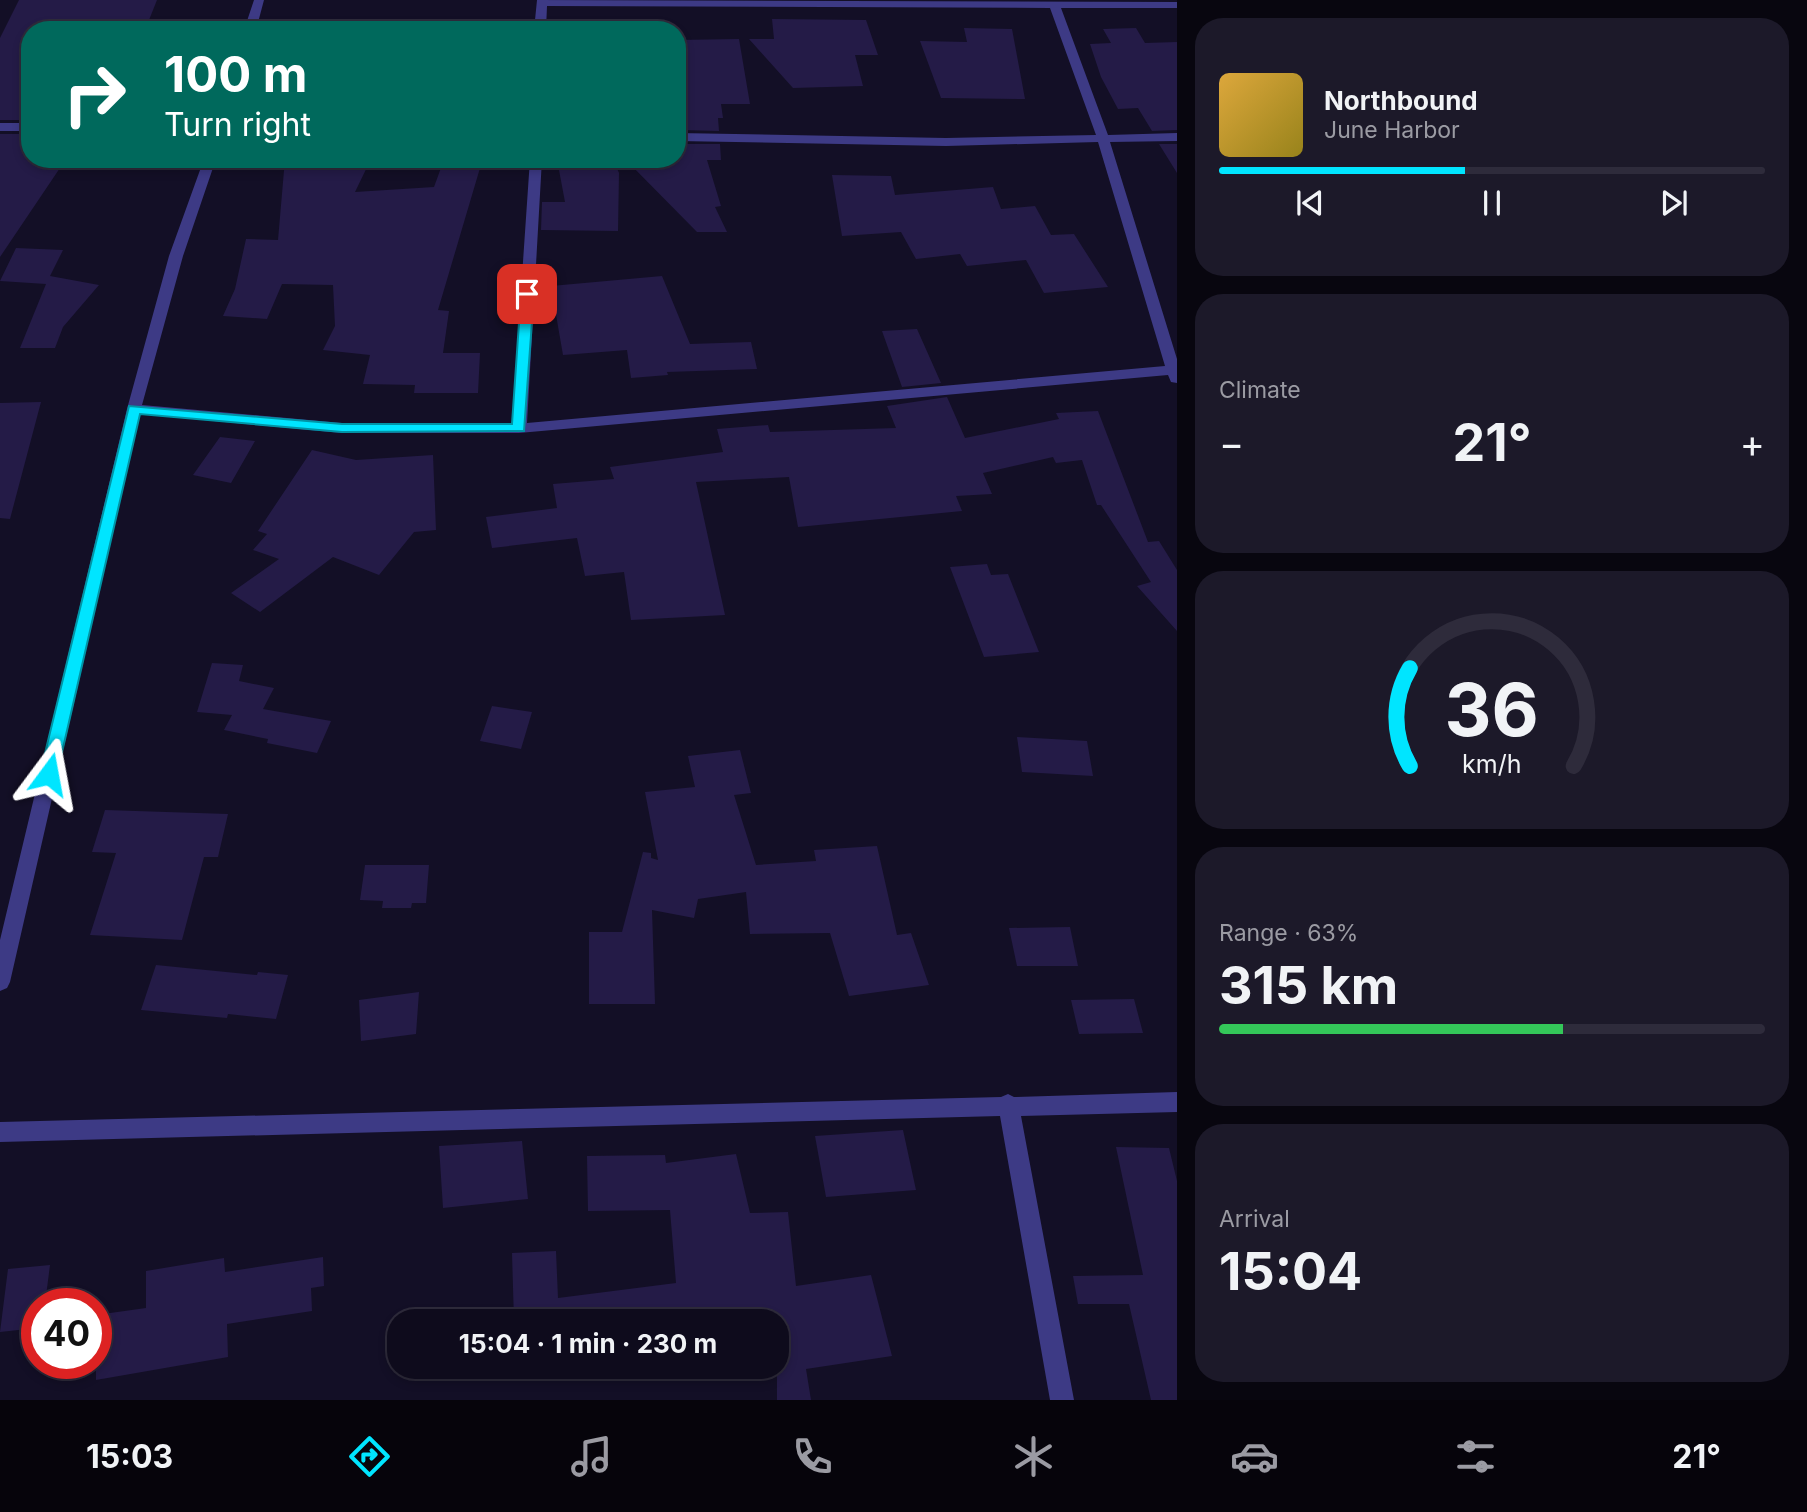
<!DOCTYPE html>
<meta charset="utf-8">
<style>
:root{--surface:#0e0b1c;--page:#1c1929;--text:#f1f3f6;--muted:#9b9ba3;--line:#2e2b3b;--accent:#00e5ff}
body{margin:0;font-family:Inter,sans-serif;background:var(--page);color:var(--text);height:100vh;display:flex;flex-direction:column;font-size:26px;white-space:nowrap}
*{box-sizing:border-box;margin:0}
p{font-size:23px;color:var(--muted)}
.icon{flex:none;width:38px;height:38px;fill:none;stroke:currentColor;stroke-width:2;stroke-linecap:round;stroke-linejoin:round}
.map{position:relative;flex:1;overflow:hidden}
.sheet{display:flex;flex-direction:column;gap:18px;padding:18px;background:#08060f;width:630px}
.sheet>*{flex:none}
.hud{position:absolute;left:21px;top:21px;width:665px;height:147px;border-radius:28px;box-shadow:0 4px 10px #0003,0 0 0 2px var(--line);background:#00695c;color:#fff;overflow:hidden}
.speed{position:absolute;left:21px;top:1288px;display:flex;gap:14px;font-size:35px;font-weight:700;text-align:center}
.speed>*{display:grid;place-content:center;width:91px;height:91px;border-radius:50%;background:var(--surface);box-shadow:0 4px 10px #0003,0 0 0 2px var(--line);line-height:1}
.speed .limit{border:10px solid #d22;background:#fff;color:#111}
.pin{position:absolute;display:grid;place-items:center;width:60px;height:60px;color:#fff;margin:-30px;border-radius:14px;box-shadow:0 4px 10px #0006}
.me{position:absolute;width:77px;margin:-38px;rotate:13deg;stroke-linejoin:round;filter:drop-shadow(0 0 5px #0008)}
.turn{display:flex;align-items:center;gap:24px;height:147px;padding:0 28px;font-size:32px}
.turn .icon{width:91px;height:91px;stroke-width:2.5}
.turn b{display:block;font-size:49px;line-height:60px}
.big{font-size:52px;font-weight:700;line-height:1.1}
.sheet .widget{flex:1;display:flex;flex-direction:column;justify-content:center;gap:10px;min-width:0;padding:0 24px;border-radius:28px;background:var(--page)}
.sheet .dial{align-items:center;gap:0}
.dial svg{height:182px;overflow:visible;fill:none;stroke:var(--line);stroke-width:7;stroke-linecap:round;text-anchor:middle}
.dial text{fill:var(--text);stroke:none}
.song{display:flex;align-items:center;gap:21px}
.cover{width:84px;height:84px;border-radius:10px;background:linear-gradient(135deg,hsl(40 70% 55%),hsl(50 70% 35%))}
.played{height:7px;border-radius:4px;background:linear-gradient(90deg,var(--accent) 45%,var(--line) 45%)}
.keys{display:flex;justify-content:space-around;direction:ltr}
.heat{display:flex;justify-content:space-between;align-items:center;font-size:38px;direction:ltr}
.charge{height:10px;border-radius:5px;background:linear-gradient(90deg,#34c759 63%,var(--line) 0)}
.trip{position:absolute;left:387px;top:1309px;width:402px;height:70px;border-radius:28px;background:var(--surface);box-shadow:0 4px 10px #0003,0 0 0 2px var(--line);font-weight:700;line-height:70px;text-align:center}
.tab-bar{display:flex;height:112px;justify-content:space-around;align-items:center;background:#06040b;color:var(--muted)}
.tab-bar .icon{width:49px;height:49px}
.tab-bar .current{color:var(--accent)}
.tab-bar b{font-size:32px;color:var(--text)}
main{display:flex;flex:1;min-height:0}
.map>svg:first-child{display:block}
.building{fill:#241b47}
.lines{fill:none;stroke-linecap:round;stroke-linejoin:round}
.minor{fill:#3d3a85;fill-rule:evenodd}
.route{fill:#00e5ff;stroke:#0095a6;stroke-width:2}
</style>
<main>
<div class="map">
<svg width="1177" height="1400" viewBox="0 0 1177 1400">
<rect width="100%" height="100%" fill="#130f26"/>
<path class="building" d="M19,0h138l-12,30h-115v90h-30v-82z
M772,19l94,1 12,35h-23l8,31 -70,2 -44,-49h25z
M964,28l48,1 13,70 -84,-1 -21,-57 47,1z
M1136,28l9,15 32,-1v88l-25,1 -14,-23 -20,1 -17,-32 -11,-33 21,-1 -8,-14z
M739,39l11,65h-29l2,14h-5l1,13 -39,-1 -3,-90z
M0,134h30v25h36l-66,98z
M681,144h39l1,16h-14l14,46 -6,1 12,25h-30l-72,-73h52v-8h5z
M1159,144h18v29z
M285,159h86l-16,33 79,-5 8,-22 38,3 -42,142 11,1 -6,42h37l-2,40h-64l1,-8 -52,-1 7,-29 -47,-5 12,-24 -2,-41 -51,-1 -15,35 -44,-3 12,-27 11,-50 32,1z
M565,159h48l6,14 -1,58 -77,-1 1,-28h23l-6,-32 6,-1z
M832,175l59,1 4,19 98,-8 8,22 34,-3 16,29 23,-1 34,53 -64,6 -18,-33 -59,6 -7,-12 -44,5 -15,-27 -59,4z
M16,248l47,2 -13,26 49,9 -36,42 -8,21h-35l26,-64 -46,-3z
M662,276l28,68 61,-2 6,27 -90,3 1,3 -37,3 -4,-28 -64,5 -12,-69z
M917,329l24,54 -39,4 -20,-56z
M947,397l18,41 94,-19 -3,-6 42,-2 50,131 11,-1 18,29v61l-40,-45 14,-4 -50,-77h-4l-15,-45 -26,3 -3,-6 -70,16 9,21 -36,2 6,15 -164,16 -9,-50 -93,5 29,133 -94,5 -7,-48 -39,4 -8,-38 -85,10 -6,-31 71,-9 -4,-24 61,-5 -4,-12 113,-15 -6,-23 51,-4 2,7 126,-4 -9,-22z
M41,402l-31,117 -10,-1v-115z
M220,437l35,4 -24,42 -38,-8z
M312,450l44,10 77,-5 3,75 -22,2 -35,43 -46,-18 -73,55 -29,-19 48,-34 -26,-9 14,-16 -9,-3z
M987,564l4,11 17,-1 31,78 -55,5 -34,-90z
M212,663l31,2 -4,16 35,7 -11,21 68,12 -14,32 -50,-10 1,-4 -44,-9 8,-15 -35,-3z
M492,706l40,6 -11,37 -41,-8z
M1017,737l70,4 6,35 -71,-4z
M740,750l11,43 -17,2 22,70 60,-4 -2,-11 63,-4 20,89 14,-2 18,52 -80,11 -19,-63 -80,1 -4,-42 -48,7 -4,19 -42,-8 3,94h-66v-72h33l21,-80 8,1v5l7,2 -13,-68 50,-5 -7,-31z
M105,810l123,4 -10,43h-14l-22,83 -92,-5 26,-82 -24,-1z
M365,865h64l-3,38h-14l-1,5h-29l1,-7 -23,-1z
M1070,927l8,39h-61l-8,-38z
M156,965l101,10 1,-3 30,3 -12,44 -48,-5 -1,4 -86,-8z
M419,992l-3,42 -55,7 -2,-41z
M1134,999l9,34 -64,1 -8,-34z
M903,1130l13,60 -90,7 -11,-61z
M522,1141l6,58 -85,9 -4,-62z
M1116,1147l53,1 8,33v219h-26l-22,-96h-51l-5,-28 70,-1z
M736,1154l14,59 38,-1 8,74 75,-11 21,81 -86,13 5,31h-34v-79h-263l-2,-68 44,-2 2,47 118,-15 -6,-73 -82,1 -1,-55 78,-1 1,8z
M323,1257l1,29 -13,2 1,23 -85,13 1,33 -132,23v-65l50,-7v-37l78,-13 1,14z
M50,1265l-5,39h-8v24l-37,4 8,-63z"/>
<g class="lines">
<path class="minor" d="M254,0h10l-8,30h-12z
M537,0l640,2v6h-116l47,127 69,-2v8l-67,1 67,217v24l-6,-1 -3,-7 -649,58h-177l-202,-19 -130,568 -3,6 -7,3v-51l127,-531 42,-153 35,-97h12l-33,97 -41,149 200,18h170l18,-264h12l-15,264 638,-57 -67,-224 -152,4 -269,-5v-8l269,5 150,-3 -46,-127 -503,-2 -1,24h-12z
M0,123h30v8h-30z
M1177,1092v20l-156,4 53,284h-24l-50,-284 -1000,26v-20l1001,-25 7,-3 6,3z"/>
</g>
<path class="route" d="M527,290l7,4 -10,137 -182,1 -202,-18 -83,360 -8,6 -6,-1 -3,-5 89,-368 213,18h170l9,-130z"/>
</svg>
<div class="speed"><div class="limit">40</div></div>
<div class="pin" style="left:527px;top:294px;background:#d93025"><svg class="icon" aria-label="arrive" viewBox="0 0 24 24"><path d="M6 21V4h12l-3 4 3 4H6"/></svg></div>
<svg class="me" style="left:49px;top:774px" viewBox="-20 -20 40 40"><path d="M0-17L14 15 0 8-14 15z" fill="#00e5ff" stroke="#fff" stroke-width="4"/></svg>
<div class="trip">15:04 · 1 min · 230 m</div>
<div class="hud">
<div class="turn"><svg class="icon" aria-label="right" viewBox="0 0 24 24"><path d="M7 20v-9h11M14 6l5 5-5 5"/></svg><div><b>100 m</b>Turn right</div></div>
</div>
</div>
<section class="sheet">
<div class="widget">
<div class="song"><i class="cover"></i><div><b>Northbound</b><p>June Harbor</p></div></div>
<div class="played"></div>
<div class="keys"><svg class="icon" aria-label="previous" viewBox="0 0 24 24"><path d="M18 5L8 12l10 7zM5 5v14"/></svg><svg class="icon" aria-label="pause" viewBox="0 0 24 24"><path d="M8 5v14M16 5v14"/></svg><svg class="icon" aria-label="next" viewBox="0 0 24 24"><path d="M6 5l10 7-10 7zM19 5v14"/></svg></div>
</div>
<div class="widget"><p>Climate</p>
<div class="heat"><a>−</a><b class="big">21°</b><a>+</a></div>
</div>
<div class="widget dial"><svg viewBox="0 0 100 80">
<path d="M14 69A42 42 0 1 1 86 69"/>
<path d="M14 69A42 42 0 0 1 14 26" stroke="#00e5ff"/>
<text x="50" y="56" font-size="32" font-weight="700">36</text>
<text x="50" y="72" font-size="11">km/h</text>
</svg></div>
<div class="widget"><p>Range · 63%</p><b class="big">315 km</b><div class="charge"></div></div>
<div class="widget"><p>Arrival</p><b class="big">15:04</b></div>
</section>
</main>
<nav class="tab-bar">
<b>15:03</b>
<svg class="icon current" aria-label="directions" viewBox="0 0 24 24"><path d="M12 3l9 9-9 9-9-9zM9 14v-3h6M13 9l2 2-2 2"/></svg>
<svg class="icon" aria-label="music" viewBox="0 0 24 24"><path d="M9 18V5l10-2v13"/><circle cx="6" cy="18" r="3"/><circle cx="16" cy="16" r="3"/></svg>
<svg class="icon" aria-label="phone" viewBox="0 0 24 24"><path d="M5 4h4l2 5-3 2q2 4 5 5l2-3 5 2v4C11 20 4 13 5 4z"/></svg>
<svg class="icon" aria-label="climate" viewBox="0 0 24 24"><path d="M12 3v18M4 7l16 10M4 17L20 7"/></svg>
<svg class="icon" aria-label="car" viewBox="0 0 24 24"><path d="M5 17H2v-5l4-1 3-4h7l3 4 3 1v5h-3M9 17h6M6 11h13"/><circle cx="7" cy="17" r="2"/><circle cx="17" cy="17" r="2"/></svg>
<svg class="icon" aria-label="filters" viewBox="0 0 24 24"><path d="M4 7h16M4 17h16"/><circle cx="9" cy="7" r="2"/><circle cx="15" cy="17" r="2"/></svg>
<b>21°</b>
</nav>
